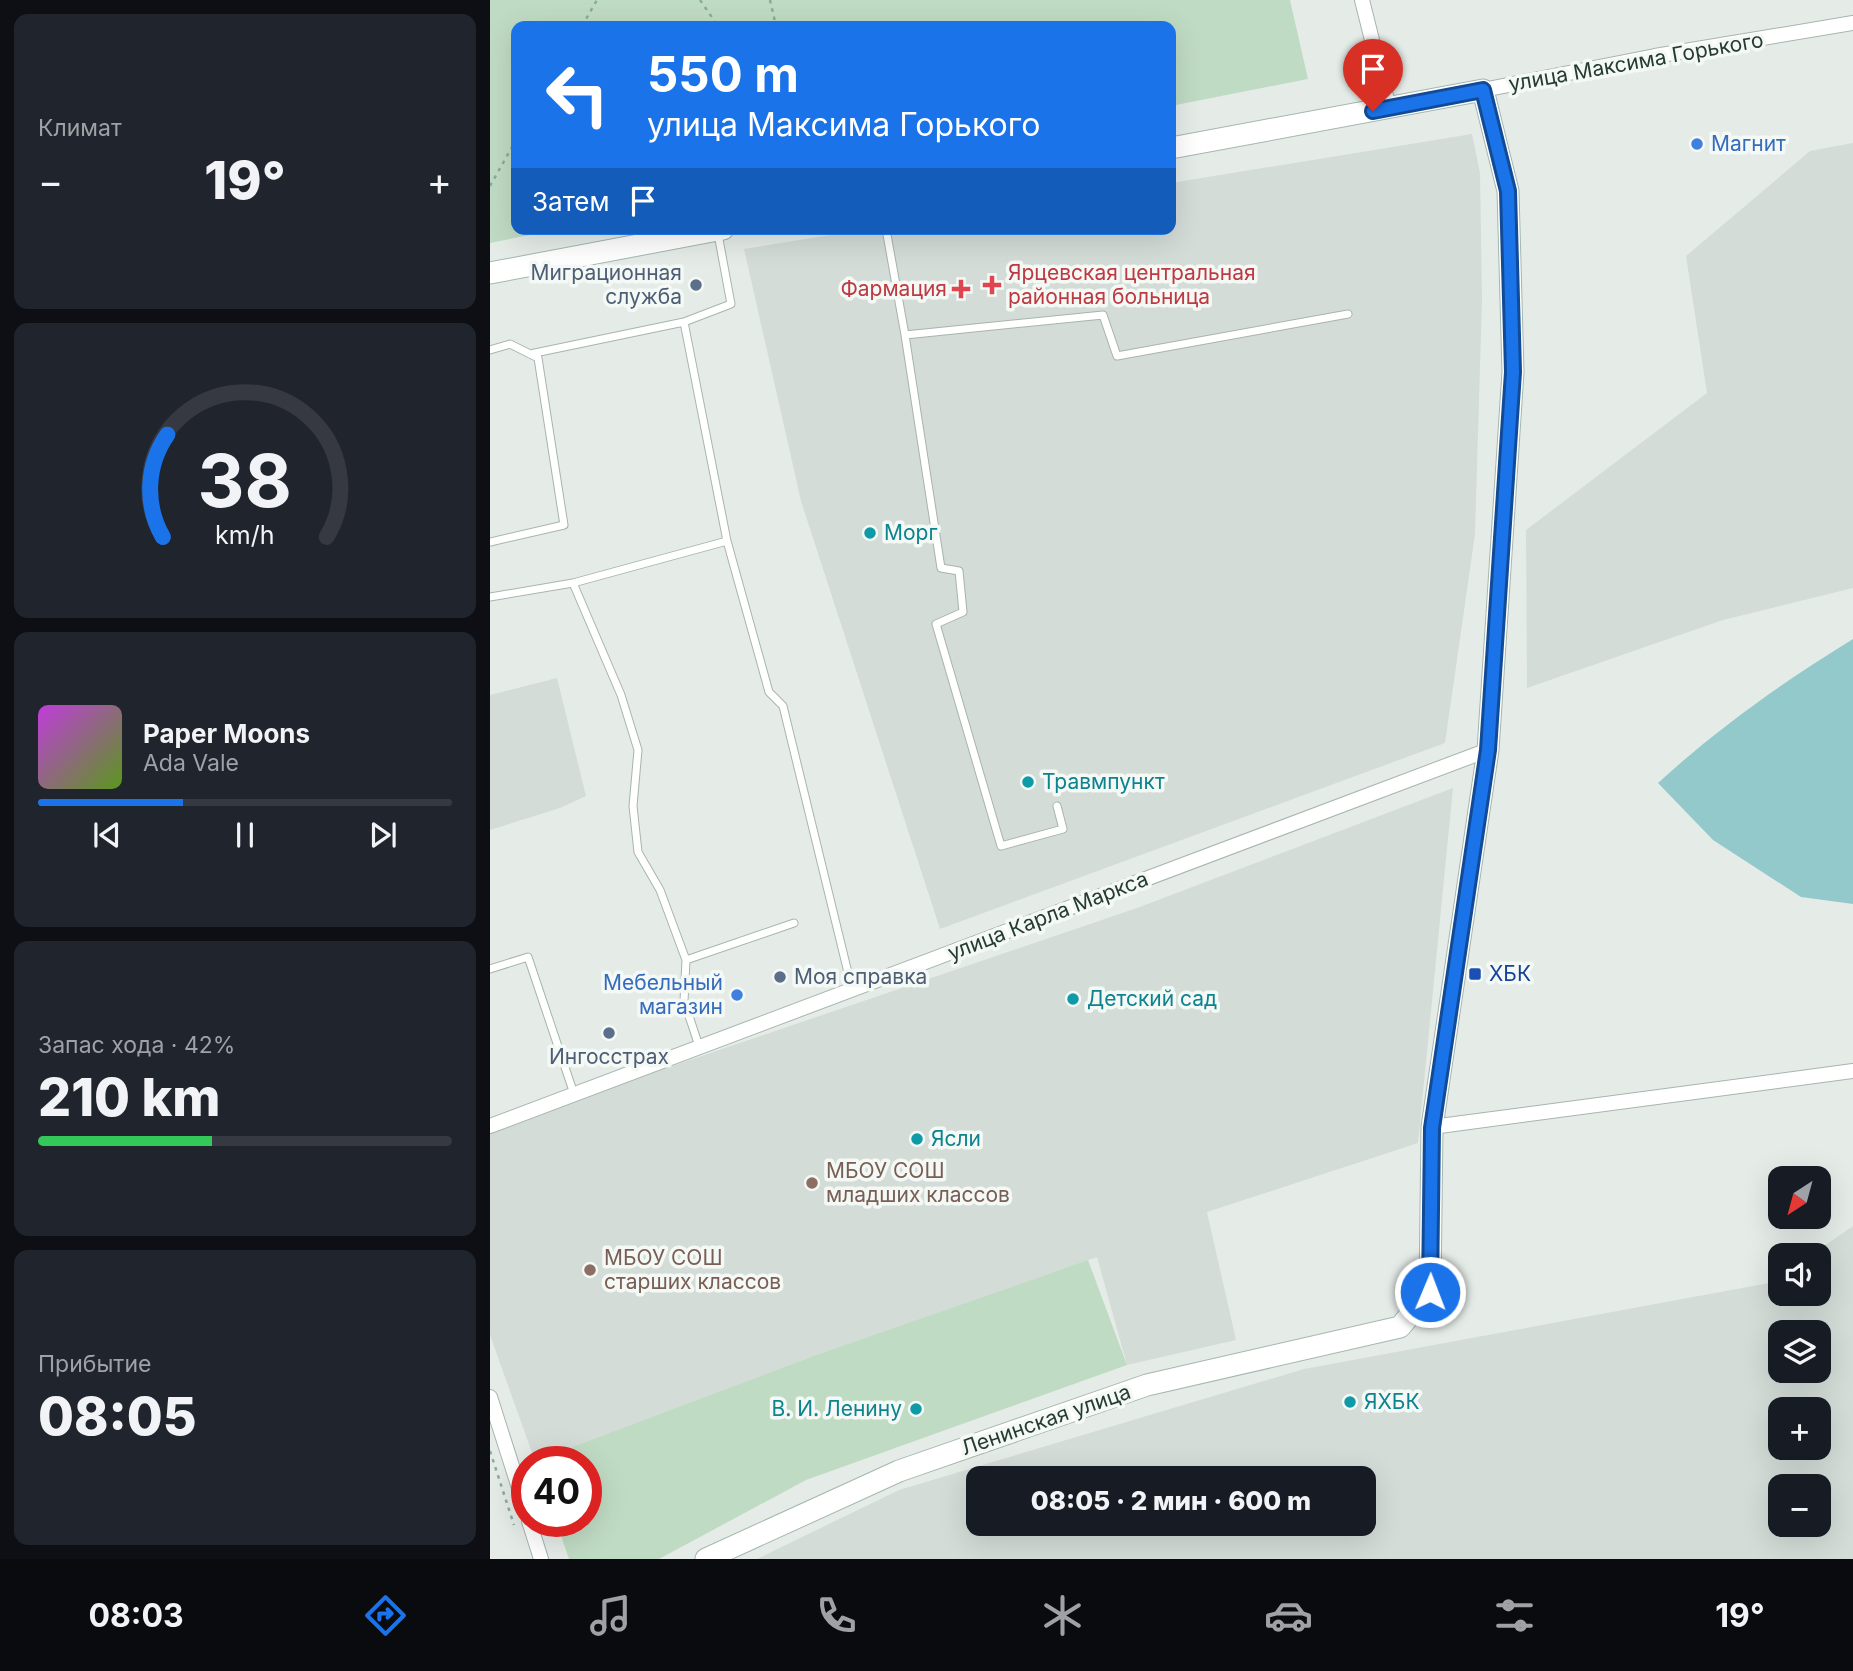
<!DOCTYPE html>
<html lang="ru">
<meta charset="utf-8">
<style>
:root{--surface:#171b24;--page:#20242c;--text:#f1f3f6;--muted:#9ea1a6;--line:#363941;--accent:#1a73e8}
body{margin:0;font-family:Inter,sans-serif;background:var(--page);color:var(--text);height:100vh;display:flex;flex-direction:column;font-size:26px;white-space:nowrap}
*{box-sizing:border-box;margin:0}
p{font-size:23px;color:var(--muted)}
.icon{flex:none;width:38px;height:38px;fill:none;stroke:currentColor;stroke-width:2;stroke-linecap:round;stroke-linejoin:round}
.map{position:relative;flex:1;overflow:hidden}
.details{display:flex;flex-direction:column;gap:14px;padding:14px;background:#0d0f14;width:490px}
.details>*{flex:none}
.hud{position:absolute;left:21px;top:21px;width:665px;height:214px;border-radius:14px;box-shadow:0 7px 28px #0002;background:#1a73e8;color:#fff;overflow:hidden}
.needle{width:46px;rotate:216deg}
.controls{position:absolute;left:1278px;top:1166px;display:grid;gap:14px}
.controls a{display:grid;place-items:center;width:63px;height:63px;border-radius:14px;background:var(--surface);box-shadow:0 7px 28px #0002;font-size:35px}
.speed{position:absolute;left:21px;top:1446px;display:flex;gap:14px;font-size:35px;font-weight:700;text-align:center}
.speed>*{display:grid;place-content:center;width:91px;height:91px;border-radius:50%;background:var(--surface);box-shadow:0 7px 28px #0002;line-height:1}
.speed .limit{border:10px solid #d22;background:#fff;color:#111}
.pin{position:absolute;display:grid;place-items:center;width:60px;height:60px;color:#fff;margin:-72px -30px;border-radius:50% 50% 50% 0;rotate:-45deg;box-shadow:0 0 7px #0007}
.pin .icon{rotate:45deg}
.me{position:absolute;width:77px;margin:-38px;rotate:1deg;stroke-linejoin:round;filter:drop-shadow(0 0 5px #0008)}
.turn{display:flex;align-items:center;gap:24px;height:147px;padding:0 21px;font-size:32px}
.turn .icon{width:91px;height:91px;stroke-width:2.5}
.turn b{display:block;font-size:49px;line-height:60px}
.then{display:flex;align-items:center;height:66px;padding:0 21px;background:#0003;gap:14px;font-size:26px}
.big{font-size:52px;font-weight:800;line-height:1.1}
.details .tile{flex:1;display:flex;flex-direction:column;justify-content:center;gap:10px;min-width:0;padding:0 24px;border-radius:14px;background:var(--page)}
.details .dial{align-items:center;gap:0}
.dial svg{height:182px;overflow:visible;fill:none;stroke:var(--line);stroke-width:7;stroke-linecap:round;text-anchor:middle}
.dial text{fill:var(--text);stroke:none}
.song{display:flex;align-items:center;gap:21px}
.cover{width:84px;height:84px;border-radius:10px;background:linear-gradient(135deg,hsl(290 70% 55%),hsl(90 70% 35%))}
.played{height:7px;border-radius:4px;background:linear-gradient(90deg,var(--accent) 35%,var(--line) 35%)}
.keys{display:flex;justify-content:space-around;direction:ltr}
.heat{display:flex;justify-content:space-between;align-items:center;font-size:38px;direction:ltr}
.charge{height:10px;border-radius:5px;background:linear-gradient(90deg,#34c759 42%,var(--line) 0)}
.trip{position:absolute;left:476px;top:1466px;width:410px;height:70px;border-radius:14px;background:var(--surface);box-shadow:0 7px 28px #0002;font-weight:800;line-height:70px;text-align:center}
.tab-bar{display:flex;height:112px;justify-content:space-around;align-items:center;background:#090b0e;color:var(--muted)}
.tab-bar .icon{width:49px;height:49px}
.tab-bar .active{color:var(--accent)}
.tab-bar b{font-size:32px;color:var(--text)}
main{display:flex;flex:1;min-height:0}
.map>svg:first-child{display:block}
.built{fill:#d3dcd7;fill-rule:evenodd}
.green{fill:#c0dbc4}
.water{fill:#93c9cb}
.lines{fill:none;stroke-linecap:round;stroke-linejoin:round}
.lane-casing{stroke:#a8b4ae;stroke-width:9}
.street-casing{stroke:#a8b4ae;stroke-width:16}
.secondary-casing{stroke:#a4b7ae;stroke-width:23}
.path{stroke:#89ac9d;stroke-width:2.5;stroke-dasharray:3.5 5;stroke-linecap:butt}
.lane{stroke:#fff;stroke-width:7}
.street{stroke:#fff;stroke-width:14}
.secondary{stroke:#fff;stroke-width:21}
.route-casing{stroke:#114b97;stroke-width:18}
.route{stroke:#1a73e8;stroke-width:12}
.shop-dot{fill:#3f7fe0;stroke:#f5f9f6;stroke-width:2.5}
.service-dot{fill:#5c6f8a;stroke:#f5f9f6;stroke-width:2.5}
.health-dot{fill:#e0444e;stroke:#f5f9f6;stroke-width:2.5}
.culture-dot{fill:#0f9aa8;stroke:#f5f9f6;stroke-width:2.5}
.transit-dot{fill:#1a4fb4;stroke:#f5f9f6;stroke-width:2.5}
.education-dot{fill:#8d6e63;stroke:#f5f9f6;stroke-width:2.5}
.labels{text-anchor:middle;stroke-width:7;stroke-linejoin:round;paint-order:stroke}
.street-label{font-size:21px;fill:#263c33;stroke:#f5f9f6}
.shop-label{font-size:21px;fill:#366cbe;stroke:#f5f9f6;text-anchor:start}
.service-label{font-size:21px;fill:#4e5e75;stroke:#f5f9f6;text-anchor:end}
.health-label{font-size:21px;fill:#be3a42;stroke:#f5f9f6;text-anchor:start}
.culture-label{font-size:21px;fill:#0d838f;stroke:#f5f9f6;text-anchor:start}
.transit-label{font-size:21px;fill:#164399;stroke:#f5f9f6;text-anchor:start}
.education-label{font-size:21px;fill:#785e54;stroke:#f5f9f6;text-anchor:start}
</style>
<main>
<section class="details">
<div class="tile"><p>Климат</p>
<div class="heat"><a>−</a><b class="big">19°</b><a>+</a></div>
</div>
<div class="tile dial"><svg viewBox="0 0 100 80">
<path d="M14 69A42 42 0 1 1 86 69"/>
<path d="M14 69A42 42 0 0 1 16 24" stroke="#1a73e8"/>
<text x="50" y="56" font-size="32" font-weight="700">38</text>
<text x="50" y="72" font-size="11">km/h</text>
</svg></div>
<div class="tile">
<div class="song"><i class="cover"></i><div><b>Paper Moons</b><p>Ada Vale</p></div></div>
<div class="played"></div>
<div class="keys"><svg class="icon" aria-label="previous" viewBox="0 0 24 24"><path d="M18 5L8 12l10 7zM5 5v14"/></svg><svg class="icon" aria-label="pause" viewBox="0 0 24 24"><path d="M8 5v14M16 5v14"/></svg><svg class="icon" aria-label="next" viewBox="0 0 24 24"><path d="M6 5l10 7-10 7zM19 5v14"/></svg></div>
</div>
<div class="tile"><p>Запас хода · 42%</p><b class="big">210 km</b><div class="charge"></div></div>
<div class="tile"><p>Прибытие</p><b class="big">08:05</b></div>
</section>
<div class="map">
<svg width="1363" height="1559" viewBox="0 0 1363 1559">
<rect width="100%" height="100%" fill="#e5ece8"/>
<path class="built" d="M982,134l8,39 2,127 -7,234 -30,209 -505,186 -139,-428 -57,-252 124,-20h303v-46z
M1363,143v445l-130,32 -196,68 -1,-158 181,-137 -21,-137 124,-105z
M67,678l29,118 -26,12 -70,22v-135z
M963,788l-35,355 -211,69 29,128 -109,25 -30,-108 -284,99 -278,105 -45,-126v-207l647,-220z
M1363,1226v333h-1096l142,-69 405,-121 465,-86 11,-7v17h38v-38h-7zM1290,1332h38v38h-38zM1290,1409h38v38h-38zM488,1479h385v45h-385zM1290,1486h38v38h-38z"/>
<path class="green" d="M0,0h800l18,79 -137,27v-80h-655v203h43l-69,14z
M598,1260l39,105 -321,115 -147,79h-90l-13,-38h30v-60h-51l278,-105z"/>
<path class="water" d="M1363,639v265l-52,-7 -88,-57 -55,-57c60,-55 125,-101 195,-144z"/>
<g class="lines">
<g class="lane-casing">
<path id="lane" d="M396,229l19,106 36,233 18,3 4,41 -27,12 65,222 62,-17 -6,-23
M228,234l13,70 -47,18 43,219
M415,335l198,-20 14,41 231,-42
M0,350l20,-6 28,14 26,167 -74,17
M40,354l154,-32
M83,583l48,112 17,55 -5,56 5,46 22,38 26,70
M0,597l83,-14 154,-42 42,151 14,14 69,283
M0,969l38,-12 46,137
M209,1046l-15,-45 2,-41 108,-37"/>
</g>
<g class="street-casing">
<path id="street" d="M872,0l27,108
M993,90l172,-34 198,-33
M0,1126l998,-376
M942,1127l421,-56
M0,1397l37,116
M39,1521l12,38"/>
</g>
<g class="secondary-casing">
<path id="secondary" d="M0,273l233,-44
M216,1559l193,-88 248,-86 253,-58 30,-36 2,-164 56,-377 25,-378 -5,-181 -25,-101 -312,58"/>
</g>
<path class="path" d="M210,0l18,26
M280,0l6,26
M92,26l15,-26
M0,186l26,-46
M0,1451l24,74"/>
<use href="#lane" class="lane"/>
<use href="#street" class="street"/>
<use href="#secondary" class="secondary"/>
</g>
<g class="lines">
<g class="route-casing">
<path id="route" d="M883,111l110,-21 25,101 5,181 -25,378 -56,378 -2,164"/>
</g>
<use href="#route" class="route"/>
</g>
<g class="shop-dot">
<circle cx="1207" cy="144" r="7"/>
<circle cx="247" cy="995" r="7"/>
</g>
<g class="service-dot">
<circle cx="206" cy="285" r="7"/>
<circle cx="290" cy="977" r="7"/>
<circle cx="119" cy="1033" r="7"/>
</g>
<g class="health-dot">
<path d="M498.5 274.5h7v7h7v7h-7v7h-7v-7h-7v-7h7z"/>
<path d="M467.5 278.5h7v7h7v7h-7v7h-7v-7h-7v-7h7z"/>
</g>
<g class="culture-dot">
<circle cx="380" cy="533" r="7"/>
<circle cx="538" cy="782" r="7"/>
<circle cx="583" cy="999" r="7"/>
<circle cx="427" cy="1139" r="7"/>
<circle cx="860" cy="1402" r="7"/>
<circle cx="426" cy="1409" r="7"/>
</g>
<rect class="transit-dot" x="978" y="967" width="14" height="14" rx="3.5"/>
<g class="education-dot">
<circle cx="322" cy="1183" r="7"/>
<circle cx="100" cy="1270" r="7"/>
</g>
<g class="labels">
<g class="street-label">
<text transform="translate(1146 62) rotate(-10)" y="7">улица Максима Горького</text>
<text transform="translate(558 916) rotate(-21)" y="7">улица Карла Маркса</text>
<text transform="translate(556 1420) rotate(-19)" y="7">Ленинская улица</text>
</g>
<g class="shop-label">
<text x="1221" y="151">Магнит</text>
<text x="233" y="990" text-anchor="end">Мебельный<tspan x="233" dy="24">магазин</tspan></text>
</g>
<g class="service-label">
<text x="192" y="280">Миграционная<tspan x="192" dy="24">служба</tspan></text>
<text x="304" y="984" text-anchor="start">Моя справка</text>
<text x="119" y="1064" text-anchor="middle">Ингосстрах</text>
</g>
<g class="health-label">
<text x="518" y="280">Ярцевская центральная<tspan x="518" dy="24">районная больница</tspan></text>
<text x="457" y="296" text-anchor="end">Фармация</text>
</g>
<g class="culture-label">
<text x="394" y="540">Морг</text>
<text x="552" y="789">Травмпункт</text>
<text x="597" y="1006">Детский сад</text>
<text x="441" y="1146">Ясли</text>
<text x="874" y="1409">ЯХБК</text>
<text x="412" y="1416" text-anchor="end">В. И. Ленину</text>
</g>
<g class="transit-label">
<text x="999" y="981">ХБК</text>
</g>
<g class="education-label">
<text x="336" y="1178">МБОУ СОШ<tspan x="336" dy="24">младших классов</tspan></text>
<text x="114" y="1265">МБОУ СОШ<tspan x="114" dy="24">старших классов</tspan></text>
</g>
</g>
</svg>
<div class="controls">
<a><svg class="needle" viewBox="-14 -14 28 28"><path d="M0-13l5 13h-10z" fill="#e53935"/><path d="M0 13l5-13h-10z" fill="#9ea1a6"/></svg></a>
<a><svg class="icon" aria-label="sound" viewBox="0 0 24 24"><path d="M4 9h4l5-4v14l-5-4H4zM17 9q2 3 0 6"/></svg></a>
<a><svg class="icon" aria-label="layers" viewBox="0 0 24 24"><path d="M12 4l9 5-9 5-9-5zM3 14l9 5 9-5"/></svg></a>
<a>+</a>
<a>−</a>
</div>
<div class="speed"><div class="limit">40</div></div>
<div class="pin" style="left:883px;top:111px;background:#d93025"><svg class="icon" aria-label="arrive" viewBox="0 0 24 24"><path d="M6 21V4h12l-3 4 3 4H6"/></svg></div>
<svg class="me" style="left:940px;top:1292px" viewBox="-20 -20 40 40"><circle r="17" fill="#1a73e8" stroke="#fff" stroke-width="3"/><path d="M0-11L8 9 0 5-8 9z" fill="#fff"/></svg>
<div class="trip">08:05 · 2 мин · 600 m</div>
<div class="hud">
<div class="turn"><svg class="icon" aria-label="left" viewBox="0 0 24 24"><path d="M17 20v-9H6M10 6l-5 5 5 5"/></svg><div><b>550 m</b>улица Максима Горького</div></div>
<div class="then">Затем<svg class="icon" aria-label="arrive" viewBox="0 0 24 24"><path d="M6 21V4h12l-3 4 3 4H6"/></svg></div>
</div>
</div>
</main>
<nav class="tab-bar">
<b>08:03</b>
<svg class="icon active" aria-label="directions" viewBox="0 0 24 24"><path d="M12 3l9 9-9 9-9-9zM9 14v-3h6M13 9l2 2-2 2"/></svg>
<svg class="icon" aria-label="music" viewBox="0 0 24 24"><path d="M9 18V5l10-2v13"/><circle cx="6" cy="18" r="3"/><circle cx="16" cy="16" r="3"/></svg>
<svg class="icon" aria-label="phone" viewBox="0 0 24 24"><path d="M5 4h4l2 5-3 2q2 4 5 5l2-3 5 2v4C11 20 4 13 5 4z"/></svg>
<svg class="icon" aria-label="climate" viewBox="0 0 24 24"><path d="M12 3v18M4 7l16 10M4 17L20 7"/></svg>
<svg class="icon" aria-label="car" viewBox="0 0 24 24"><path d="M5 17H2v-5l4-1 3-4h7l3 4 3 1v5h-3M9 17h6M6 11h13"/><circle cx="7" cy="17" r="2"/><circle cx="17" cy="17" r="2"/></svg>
<svg class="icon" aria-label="filters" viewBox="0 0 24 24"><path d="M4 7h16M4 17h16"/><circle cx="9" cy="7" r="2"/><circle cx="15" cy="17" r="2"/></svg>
<b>19°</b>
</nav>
